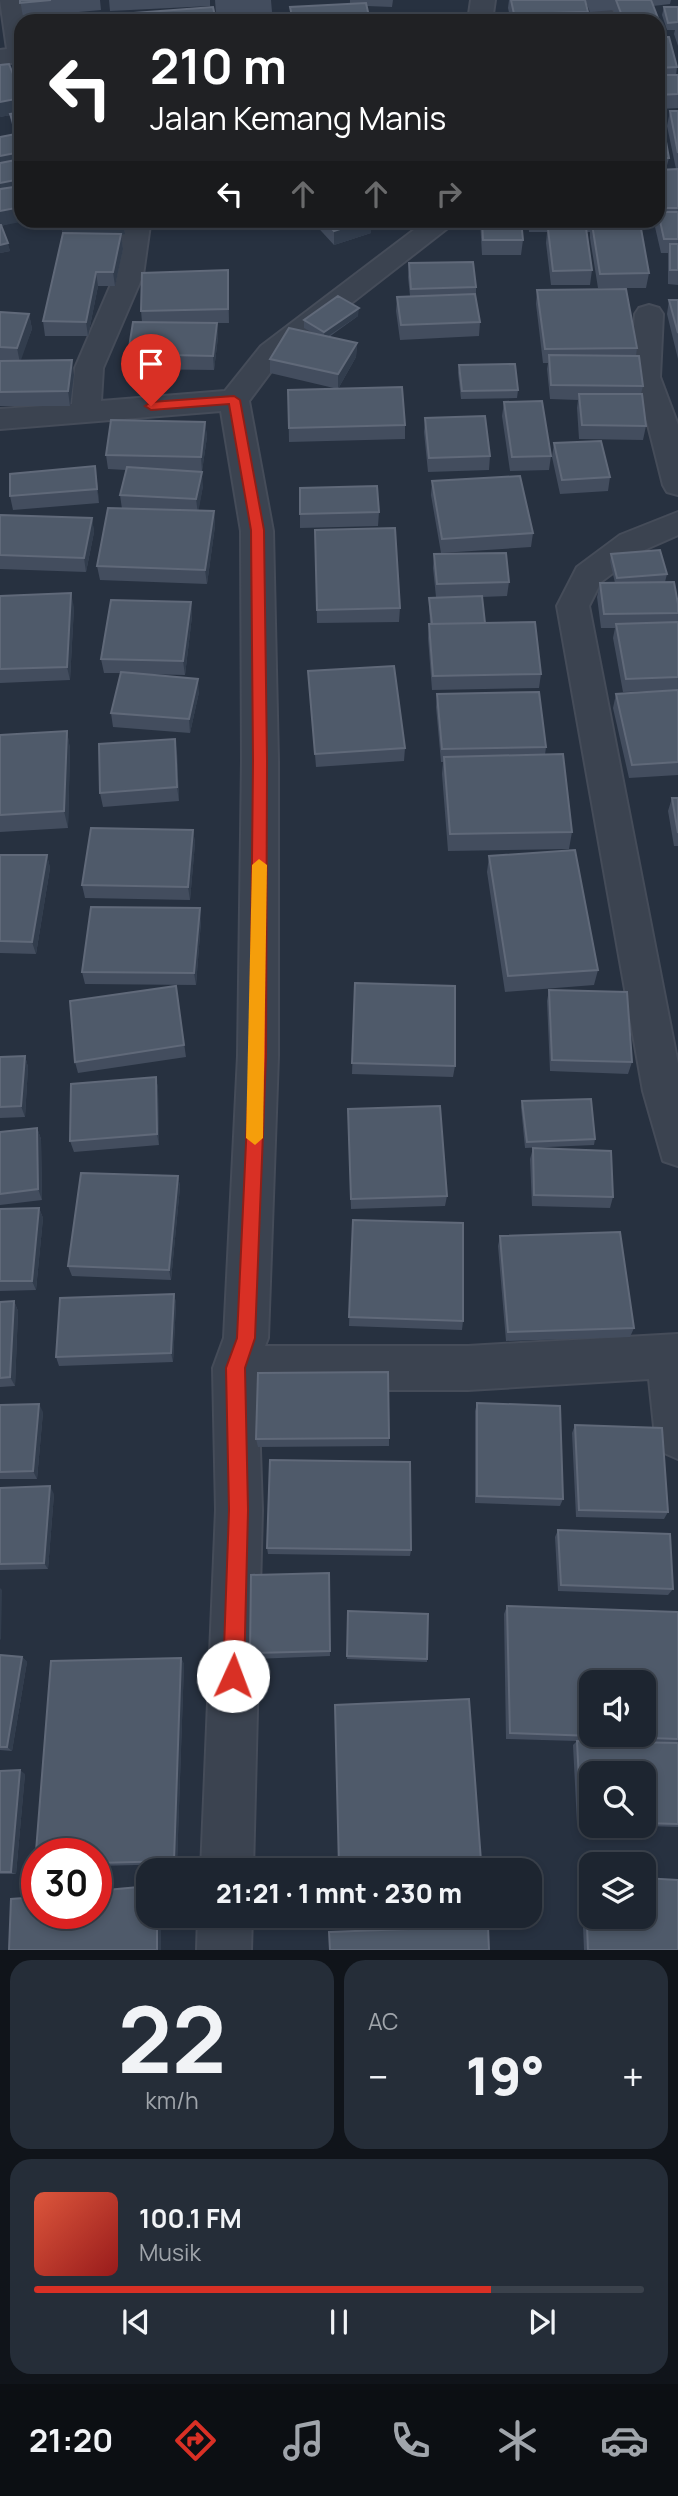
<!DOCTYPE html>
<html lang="id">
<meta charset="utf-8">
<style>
:root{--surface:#1d2530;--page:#252d38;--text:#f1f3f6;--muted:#a0a5ab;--line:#3b424c;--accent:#d93025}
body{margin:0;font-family:Manrope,sans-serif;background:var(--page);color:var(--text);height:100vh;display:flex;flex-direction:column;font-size:26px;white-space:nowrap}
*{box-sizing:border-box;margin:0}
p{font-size:23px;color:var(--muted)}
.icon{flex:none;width:38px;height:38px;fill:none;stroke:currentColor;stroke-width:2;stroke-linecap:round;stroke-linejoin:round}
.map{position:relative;height:1950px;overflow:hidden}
.details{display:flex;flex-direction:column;gap:10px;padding:10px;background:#10141a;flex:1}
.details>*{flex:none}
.top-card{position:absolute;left:14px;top:14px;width:651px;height:214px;border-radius:21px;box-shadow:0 4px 10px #0003,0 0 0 2px var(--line);background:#202124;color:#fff;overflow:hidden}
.tools{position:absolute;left:579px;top:1670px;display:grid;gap:14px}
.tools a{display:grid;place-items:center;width:77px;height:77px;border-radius:14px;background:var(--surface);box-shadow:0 4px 10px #0003,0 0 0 2px var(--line);font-size:35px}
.speed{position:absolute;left:21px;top:1838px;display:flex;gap:14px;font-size:35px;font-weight:700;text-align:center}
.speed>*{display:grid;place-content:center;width:91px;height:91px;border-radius:50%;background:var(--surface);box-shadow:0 4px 10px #0003,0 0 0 2px var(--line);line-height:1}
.speed .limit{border:10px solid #d22;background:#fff;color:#111}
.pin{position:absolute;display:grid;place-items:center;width:60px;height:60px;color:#fff;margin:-72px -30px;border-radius:50% 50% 50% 0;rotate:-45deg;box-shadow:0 0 7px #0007}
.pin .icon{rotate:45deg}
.me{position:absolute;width:77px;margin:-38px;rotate:2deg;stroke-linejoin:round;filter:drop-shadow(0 0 5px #0008)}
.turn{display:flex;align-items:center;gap:24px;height:147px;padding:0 21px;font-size:32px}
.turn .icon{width:91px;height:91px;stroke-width:2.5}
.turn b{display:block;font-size:49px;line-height:60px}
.lanes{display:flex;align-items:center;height:66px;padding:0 21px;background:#0003;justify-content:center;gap:35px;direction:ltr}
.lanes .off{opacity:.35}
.big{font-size:52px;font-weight:800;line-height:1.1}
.details .tile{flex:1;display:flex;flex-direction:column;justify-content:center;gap:10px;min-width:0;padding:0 24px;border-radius:21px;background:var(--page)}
.details .dial{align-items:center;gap:0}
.dial b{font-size:91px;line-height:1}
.song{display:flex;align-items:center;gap:21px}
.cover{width:84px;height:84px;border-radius:10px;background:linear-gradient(135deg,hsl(10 70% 55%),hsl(0 70% 35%))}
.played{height:7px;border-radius:4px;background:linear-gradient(90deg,var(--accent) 75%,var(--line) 75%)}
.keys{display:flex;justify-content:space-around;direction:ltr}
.heat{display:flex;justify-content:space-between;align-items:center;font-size:38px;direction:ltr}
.details .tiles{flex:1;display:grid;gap:10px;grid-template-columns:1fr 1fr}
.tile:last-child{grid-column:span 2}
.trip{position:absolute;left:136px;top:1858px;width:406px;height:70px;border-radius:21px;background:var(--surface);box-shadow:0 4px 10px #0003,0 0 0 2px var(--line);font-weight:800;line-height:70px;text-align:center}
.tab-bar{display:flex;height:112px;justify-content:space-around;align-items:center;background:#0c0f13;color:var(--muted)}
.tab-bar .icon{width:49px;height:49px}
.tab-bar .active{color:var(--accent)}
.tab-bar b{font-size:32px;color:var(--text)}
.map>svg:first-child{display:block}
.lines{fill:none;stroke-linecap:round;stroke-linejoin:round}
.street-casing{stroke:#454c59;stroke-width:4}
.street{fill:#3b4350;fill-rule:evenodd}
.wall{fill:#434d5e}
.shaded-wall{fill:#323d4d}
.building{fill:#4f5a6a;stroke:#606979;stroke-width:2;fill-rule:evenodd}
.route{fill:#d93025;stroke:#8d1f18;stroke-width:2}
.slow{fill:#f59e0b}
</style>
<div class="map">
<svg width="678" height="1950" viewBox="0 0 678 1950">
<rect width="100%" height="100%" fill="#273140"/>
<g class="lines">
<g class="street-casing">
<path id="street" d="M0,0h23l3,21h-5v41l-21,2v-14l7,-1z
M471,0h24l-3,21h-24z
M603,6l8,2 7,13h-24l-3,-8 4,-5z
M122,220h27l1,5 -7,50 -40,93 -2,33 124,-10 36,-45 166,-126h31l-177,138 -32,43 24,130 5,230v295l-10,282 -3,8h203l210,-12v125l-16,-7 -7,-16 -6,-57 -181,11h-210l4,120 -9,361h-52l15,-361 -3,-142 11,-30 14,-282 4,-295 -1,-230 -20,-120 -221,18v-20l72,-5 3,-36 40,-93z
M649,305l10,3 4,6 -3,63 18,48v70l-11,-3 -4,-7 -15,-60 -18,-48 5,-63 4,-6z
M678,512v23l-36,16 -41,31 -12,24 89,458v102l-15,-5 -20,-70 -86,-485 20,-39 43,-32z
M198,1916h54l-1,34h-54z"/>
</g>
<use href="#street" class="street"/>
</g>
<path class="wall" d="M20,0h80l1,10 -78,7z
M109,0h101v6l-100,5z
M215,0h56l1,12 -56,2z
M350,0h43l-1,7 -25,-1 3,15h-79l-1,-14 60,-3z
M509,0h76l3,12 -1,9h-76l-3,-13z
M585,0h86l-1,4 -17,2 10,25 -1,6 15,30 -1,8h2v33l-18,1 9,49 -3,11h10l-9,-43 3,-15h8v174l-10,-1v-31h-7l-6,-26 1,-4h-6v-3h8v-199h-41l-3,-8v-3l-24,2z
M664,7h14v39l-4,-12 1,-4h-8l-5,-15z
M21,94v126l-20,6 9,25 -10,2v-116l16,-3 -5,-12 -1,-7 -10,2z
M59,220h64l2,14 -4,1 2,14 -8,37h-17l-10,50h-43l-2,-15 20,-88z
M311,220h60v13l-37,12z
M480,220h41l2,20 -2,15h-39z
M528,220h85v4l36,49 -3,15h-48l-8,-50v-6h-4l6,38 -2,15h-39l-5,-42 1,-11h-18z
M409,263l67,24v10l4,25 -1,14 -79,4 -4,-29 1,-14 13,-1 -2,-19z
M228,270l1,53h-12l1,14 -4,33 -84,-1 -2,-15 14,-32 -1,-11z
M537,290l100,58 -1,8 7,30 -2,8 5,32 -3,14 -64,-1 -2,-31 1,-8 -28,-1 -3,-30 1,-6h-5l-7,-59z
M669,300h9v59l-11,-45z
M0,312l29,2 3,15 -12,31 54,15 -4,31h-70z
M358,316l-29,21 28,6 -1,14 -18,32 -68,-16v-14l43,-26 -9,-5v-8z
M459,365l59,25 -1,8 -56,1 -3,-26z
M288,390l117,35v14l-116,3z
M504,402l47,54 -2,14 -39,1 -8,-55z
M425,418l65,38 -1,14 -61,2 -4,-40z
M205,422l2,15 -5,34h-20l21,15 -5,25h16l1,15 -8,58 -107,-4 -3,-14 25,-57 -2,-14 6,-25 -18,-1 -2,-14z
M554,443l56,34 -2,14 -48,3 -8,-37z
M97,481l2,22 -86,7 -3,-14z
M432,481l101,52 -2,14 -90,6 -10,-58z
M300,488l79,24 -1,14 -78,2z
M0,515l92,3 2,14 -8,40 -86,-3z
M315,530l85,78 -1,14 -82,1z
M434,554l75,28 -2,14 -25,1 3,26 56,51 -2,14 -107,2 -4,-52 1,-14h1l-1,-19v-7l7,-1 -3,-29z
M611,554l56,20 -2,8 13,22v171l-49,3 -16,-70 3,-14 48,-3 -41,1 -10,-54 2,-10h-14l-4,-31 3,-14h15l-5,-22z
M0,596l74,11 -4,73 -70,3z
M191,602l1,14 -7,59 -48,-1 62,18 -9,41 -77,-6 -2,-14 10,-40h-17l-3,-14z
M308,671l97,77 -1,13 -88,6z
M437,694l109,53 -1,8 27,77 -3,17 -121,2 -6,-77 1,-12h-2l-5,-55z
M67,731l3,18 -2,79 -68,4v-97z
M177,752l2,49 -76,6 -3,-14z
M672,798h6v48h-4l-6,-35z
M193,830l2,13 -5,57 -105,-2 -3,-13z
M0,855h47l3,13 -14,86 -36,-1z
M489,856l109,114 -4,15 -89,7 -18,-120z
M201,921l-5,64 -111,-1 -3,-12z
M355,983l100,83 -2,11 -101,-3z
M176,986l10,71 -108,16 -3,-11z
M549,990l83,72 -4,12 -78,-3 -3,-70z
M25,1056l3,11 -3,50 -25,1v-61z
M156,1077l2,12 1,56 -85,7 -4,-11z
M522,1101l73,38 -1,6 -69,3 -4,-41z
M348,1120l99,76 -2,10 -94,3z
M37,1128l4,11 1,61 -42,5v-73z
M533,1148l80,49 -3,11 -78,-2 -2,-47z
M178,1176l2,11 -9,93 -99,-4 -4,-10z
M39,1208l4,10 -7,72 -36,1v-82z
M353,1220l110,101 -1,9 -113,-4z
M500,1236l134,92 -4,9 -124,4 -8,-95z
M174,1294l2,9 -3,59 -114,4 -3,-9z
M14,1301l4,10 -3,75 -15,1v-85z
M477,1403l86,96 -3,7 -85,-3v-92z
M0,1405l43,7 -6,67h-37z
M575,1425l93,87 -4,7 -88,-2 -4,-84z
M389,1438v8l-131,1 -2,-8z
M0,1488l54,6 -6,75 -48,1z
M558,1530l115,59 -5,6 -110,-4 -3,-54z
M267,1548l144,2 -1,6 -142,-2z
M329,1573l1,83 -78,3 -2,-6z
M507,1606l171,6v215l-62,-2h28v-52h-52v51h-15l-4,-79 4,-4 -71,-2 -2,-125z
M348,1611l79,48v3l-80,-3z
M0,1655l22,2 5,5 -15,89 -12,-1z
M181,1658l3,6 -7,200 -81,2v-13h-59v12l-2,-1 16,-203z
M335,1705l146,156 -3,3 -139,6z
M0,1771l25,3 -9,100h-16z
M585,1876l93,74h-94l-3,-72z"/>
<path class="shaded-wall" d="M21,98v15l-21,4v-15z
M21,152v15l-21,4v-15z
M21,179v15l-21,4v-15z
M21,207v13h10l-31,6v-15z
M116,220h7l2,14 -4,1 2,14 -8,37 -2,-14 -48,-30 -3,-14z
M366,220h5v13l-37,12v-14z
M8,243l2,8 -10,2v-8z
M96,272l2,14 -10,50 -2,-14z
M359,308l-1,8 -34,23v-7z
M29,314l3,15 -12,34 -3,-15z
M217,323l1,14 -4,33 -1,-14z
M357,343l-1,14 -18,32v-15z
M72,360l2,15 -4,31 -2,-15z
M205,422l2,15 -5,34 -1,-14z
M95,466l2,15 2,22 -2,-14z
M202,472l1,14 -5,28 -2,-15z
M214,511l1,15 -8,58 -2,-14z
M92,518l2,14 -8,40 -2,-14z
M71,593l3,14 -4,73 -3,-13z
M191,602l1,14 -7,59 -2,-14z
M198,679l1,13 -9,41 -1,-14z
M67,731l3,18 -2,79 -4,-17z
M175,739l2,13 2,49 -2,-14z
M193,830l2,13 -5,57 -2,-13z
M47,855l3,13 -14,86 -4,-12z
M200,908l1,13 -5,64 -2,-12z
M25,1056l3,11 -3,50 -4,-11z
M156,1077l2,12 1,56 -2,-11z
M37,1128l4,11 1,61 -4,-11z
M178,1176l2,11 -9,93 -2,-10z
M39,1208l4,10 -7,72 -4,-9z
M174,1294l2,9 -3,59 -2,-9z
M14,1301l4,10 -3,75 -5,-9z
M39,1404l4,8 -6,67 -4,-8z
M50,1486l4,8 -6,75 -4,-6z
M0,1588l2,2 -1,50 -1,-1z
M22,1657l5,5 -15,89 -5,-4z
M181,1658l3,6 -7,200 -3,-3z
M20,1770l5,4 -9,100 -5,-2z
M157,1916h4v34h-4z"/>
<path class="building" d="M20,0h31l-31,3z
M511,0h74l3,12 -74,2z
M616,0h35l12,31h-5v-10h-34z
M366,3l4,18h-77l-3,-14z
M213,7l3,14h-94l-1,-7z
M664,7h14v15l-10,1z
M658,37h11l8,30 -19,1z
M9,64l12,30v4l-21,4v-37z
M658,75h20v19l-20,1z
M658,109h2l9,49h-11z
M670,111h8v42z
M21,112v20l-4,1 -7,-19z
M21,133v19l-21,4v-19z
M21,159v20l-21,4v-20z
M678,169v39h-20v-38z
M21,186v21l-21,4v-22z
M658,212h20v27h-14z
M61,220h55l-54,8z
M324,220h42l-32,11z
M482,220h39l2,20h-40z
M640,223l9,50 -49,1 -8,-50z
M0,225h1l7,18 -8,2z
M586,228l6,42 -39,1 -5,-42z
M63,233l58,1 -8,38h-17l-10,50 -43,-1z
M670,244h8v26h-8z
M473,262l3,25 -65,2 -2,-26z
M228,270v39l-87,2 1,-38z
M626,289l11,59 -92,1 -8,-59z
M475,294l5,28 -79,3 -4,-28z
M338,296l21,12 -35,24 -20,-12z
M669,300h9v33z
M0,312l29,2 -12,34 -17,-1z
M133,322l84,1 -4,33 -85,-2z
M289,328l68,15 -19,31 -68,-15z
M549,355l90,1 4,30 -92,-1z
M72,360l-4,31 -68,1v-31z
M515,364l3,26 -56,1 -3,-26z
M402,387l3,38 -116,3 -1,-38z
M579,394h63l4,32 -64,-1z
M542,401l9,55 -39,1 -8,-55z
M485,416l5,40 -61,2 -4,-40z
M111,420l94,2 -4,35 -95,-2z
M601,441l9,36 -48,3 -8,-37z
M95,466l2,23 -87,7v-22z
M127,467l75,5 -6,27 -76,-4z
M520,476l13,57 -91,6 -10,-58z
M377,486l2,26 -79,2v-26z
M108,508l106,3 -9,59 -108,-4z
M0,515l92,3 -8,40 -84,-3z
M395,528l5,80 -83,2 -2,-80z
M660,550l7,24 -50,4 -6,-24z
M506,553l3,29 -72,2 -3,-30z
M674,582l4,22v9l-74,1 -4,-31z
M71,593l-4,74 -67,2v-73z
M482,596l3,27 -53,1 -3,-26z
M111,600l80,2 -8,59 -82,-2z
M535,622l6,52 -108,2 -4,-52z
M678,622v55l-52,2 -10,-55z
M394,666l11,82 -90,6 -7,-83z
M121,672l77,7 -9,40 -78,-6z
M678,690v72l-46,3 -16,-71z
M539,692l7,55 -104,2 -5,-55z
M67,731l-3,80 -64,4v-80z
M175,739l2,48 -77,6 -1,-49z
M563,754l9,78 -122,2 -6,-77z
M672,798h6v35z
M91,828l102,2 -5,57 -106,-2z
M575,850l23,120 -90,6 -19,-120z
M0,855h47l-15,87 -32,-1z
M91,907l109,1 -6,65 -112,-1z
M355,983l100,3v80l-103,-3z
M176,986l8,59 -109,17 -5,-61z
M549,990l78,2 5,70 -80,-2z
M25,1056l-4,50 -21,1v-50z
M156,1077l1,57 -87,7 1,-57z
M591,1099l4,40 -68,3 -5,-41z
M440,1106l7,90 -96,3 -3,-90z
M37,1128l1,61 -38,5v-62z
M533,1148l78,3 2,46 -79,-2z
M81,1173l97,3 -9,94 -101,-4z
M39,1208l-7,73h-32v-72z
M353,1220l110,3v98l-114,-4z
M620,1232l14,96 -126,4 -8,-96z
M174,1294l-3,59 -115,4 4,-59z
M14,1301l-4,76 -10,1v-76z
M388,1372l1,66 -133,1 2,-66z
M477,1403l83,3 3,93 -86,-3z
M39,1404l-6,67 -33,1v-67z
M575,1425l87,3 6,84 -89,-2z
M270,1460l140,2 1,88 -144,-2z
M50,1486l-6,77 -44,1v-76z
M558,1530l112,4 3,55 -112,-4z
M329,1573l1,78 -80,2 1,-78z
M507,1606l171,6v127l-168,-6zM592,1682h52v52h-52z
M348,1611l80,3 -1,45 -80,-3z
M0,1655l22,2 -15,90h-7z
M181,1658l-7,203 -78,2v-10h-59v11h-2l16,-203z
M469,1699l12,162 -142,6 -4,-162z
M577,1741l101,2v81l-34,-1v-50h-52v48h-11z
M20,1770l-9,102h-11v-101z
M585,1876h7v40h52v-38l34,2v70h-90z
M149,1886v30h8v34h-148l2,-51 26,-2v16h59v-22z
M488,1926l1,24h-159l-1,-18z"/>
<path class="route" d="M234,396l6,4 24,130 3,231 -1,295 -11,282 -10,30 3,142 -4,166 -3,8 -8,3 -7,-3 -3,-8 6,-166 -3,-142 11,-30 13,-282 3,-295 -2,-231 -22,-126 -78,6 -6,-4 6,-4z"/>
<path class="slow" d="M259,859l8,6 -4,273 -8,7 -9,-7 6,-273z"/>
</svg>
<div class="tools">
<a><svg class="icon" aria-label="sound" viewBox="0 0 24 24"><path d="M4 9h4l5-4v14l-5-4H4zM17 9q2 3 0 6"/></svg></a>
<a><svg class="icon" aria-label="search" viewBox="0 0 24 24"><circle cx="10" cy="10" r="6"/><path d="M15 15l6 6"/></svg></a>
<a><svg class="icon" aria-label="layers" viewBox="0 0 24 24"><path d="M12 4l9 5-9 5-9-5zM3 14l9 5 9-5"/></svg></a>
</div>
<div class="speed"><div class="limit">30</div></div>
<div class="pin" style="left:151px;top:406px;background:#d93025"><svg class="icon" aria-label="arrive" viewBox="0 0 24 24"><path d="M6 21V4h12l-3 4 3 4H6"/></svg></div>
<svg class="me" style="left:233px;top:1676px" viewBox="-20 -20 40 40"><circle r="19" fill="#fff"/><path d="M0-13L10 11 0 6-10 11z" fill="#d93025"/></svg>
<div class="trip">21:21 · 1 mnt · 230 m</div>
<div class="top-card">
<div class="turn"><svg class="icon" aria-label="left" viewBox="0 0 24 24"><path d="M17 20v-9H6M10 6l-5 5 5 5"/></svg><div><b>210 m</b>Jalan Kemang Manis</div></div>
<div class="lanes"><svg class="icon" aria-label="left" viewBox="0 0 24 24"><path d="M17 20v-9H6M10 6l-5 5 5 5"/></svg><svg class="icon off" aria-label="ahead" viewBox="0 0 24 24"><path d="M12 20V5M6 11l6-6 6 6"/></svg><svg class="icon off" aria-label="ahead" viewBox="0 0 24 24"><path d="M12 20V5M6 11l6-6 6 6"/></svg><svg class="icon off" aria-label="right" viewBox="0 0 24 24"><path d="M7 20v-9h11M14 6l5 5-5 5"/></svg></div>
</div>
</div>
<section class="details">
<div class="tiles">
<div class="tile dial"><b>22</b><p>km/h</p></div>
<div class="tile"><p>AC</p>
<div class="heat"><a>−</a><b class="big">19°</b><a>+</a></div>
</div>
<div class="tile">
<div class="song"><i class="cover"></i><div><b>100.1 FM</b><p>Musik</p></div></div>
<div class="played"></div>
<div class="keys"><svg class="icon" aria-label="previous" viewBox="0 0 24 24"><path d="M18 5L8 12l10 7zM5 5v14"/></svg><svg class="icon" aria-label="pause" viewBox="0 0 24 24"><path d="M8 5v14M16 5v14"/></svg><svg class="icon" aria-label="next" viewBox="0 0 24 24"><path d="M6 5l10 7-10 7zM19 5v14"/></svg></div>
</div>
</div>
</section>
<nav class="tab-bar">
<b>21:20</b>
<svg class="icon active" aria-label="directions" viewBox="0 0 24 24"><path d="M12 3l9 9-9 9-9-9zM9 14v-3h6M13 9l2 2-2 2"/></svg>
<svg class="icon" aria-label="music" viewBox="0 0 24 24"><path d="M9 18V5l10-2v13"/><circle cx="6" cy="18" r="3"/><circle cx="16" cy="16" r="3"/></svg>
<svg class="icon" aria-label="phone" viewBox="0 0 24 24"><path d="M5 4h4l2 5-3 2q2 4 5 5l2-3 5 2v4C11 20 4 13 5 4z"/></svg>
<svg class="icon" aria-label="climate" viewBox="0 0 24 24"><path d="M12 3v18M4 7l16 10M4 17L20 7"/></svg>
<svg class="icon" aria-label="car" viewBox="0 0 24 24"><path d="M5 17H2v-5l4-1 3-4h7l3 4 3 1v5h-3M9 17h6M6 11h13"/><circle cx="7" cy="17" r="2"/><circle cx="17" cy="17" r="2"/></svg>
</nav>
